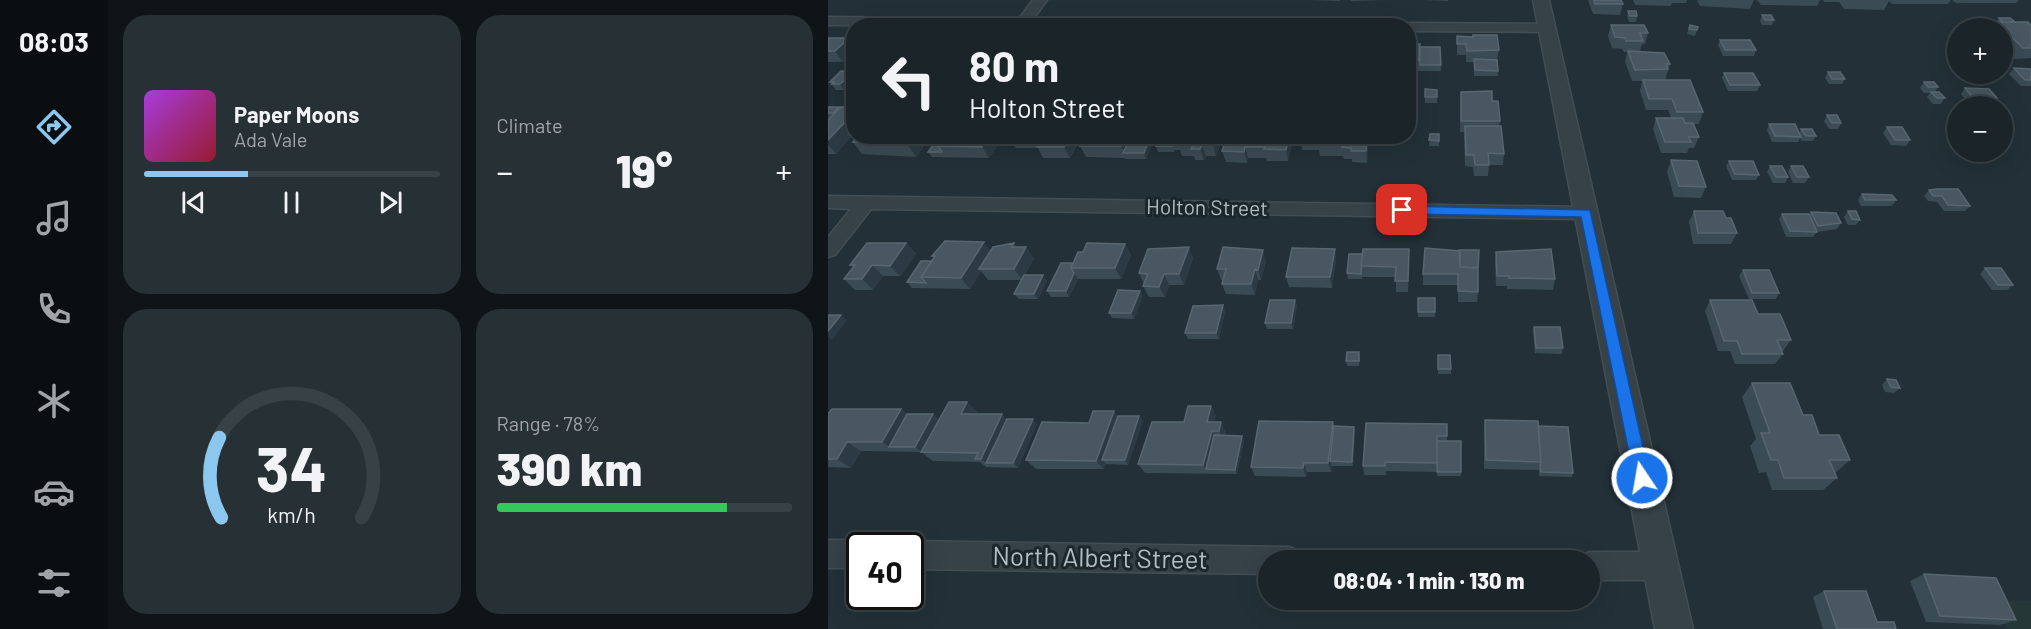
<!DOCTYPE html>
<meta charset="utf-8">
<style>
:root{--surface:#1a2429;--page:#273035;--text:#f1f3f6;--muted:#9fa4a8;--line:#384146;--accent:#8bc7ef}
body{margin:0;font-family:Barlow,sans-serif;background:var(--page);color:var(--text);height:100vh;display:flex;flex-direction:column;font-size:22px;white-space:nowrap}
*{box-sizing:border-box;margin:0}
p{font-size:20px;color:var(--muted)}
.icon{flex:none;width:33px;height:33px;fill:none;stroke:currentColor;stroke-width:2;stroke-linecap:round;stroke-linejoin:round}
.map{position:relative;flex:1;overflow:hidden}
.sheet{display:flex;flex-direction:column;gap:15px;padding:15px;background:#0e1417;width:720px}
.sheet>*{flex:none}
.banner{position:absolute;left:18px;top:18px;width:570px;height:126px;border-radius:24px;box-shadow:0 6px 24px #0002,0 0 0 2px var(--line);background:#1a2429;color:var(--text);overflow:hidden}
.controls{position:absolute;left:1119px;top:18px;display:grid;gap:12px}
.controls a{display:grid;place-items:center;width:66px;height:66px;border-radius:50%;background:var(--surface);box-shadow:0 6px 24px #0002,0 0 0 2px var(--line);font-size:30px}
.speed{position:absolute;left:18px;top:532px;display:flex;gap:12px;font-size:30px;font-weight:700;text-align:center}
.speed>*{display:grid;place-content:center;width:78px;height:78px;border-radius:50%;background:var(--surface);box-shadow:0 6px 24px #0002,0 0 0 2px var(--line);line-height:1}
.speed .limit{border:3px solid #111;border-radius:9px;background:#fff;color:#111}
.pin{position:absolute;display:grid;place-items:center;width:51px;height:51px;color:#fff;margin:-26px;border-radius:12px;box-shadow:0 3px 9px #0006}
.me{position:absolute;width:66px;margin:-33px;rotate:348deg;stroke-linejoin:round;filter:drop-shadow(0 0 4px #0008)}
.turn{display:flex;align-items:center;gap:21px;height:126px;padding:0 24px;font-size:27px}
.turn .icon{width:78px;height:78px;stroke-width:2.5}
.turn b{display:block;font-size:42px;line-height:51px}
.big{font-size:45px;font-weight:800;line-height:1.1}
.sheet .tile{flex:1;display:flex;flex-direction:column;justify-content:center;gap:9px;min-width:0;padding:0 21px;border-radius:24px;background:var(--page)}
.sheet .dial{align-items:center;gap:0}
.dial svg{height:156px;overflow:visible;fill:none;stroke:var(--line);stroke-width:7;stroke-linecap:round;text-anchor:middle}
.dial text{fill:var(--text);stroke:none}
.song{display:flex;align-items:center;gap:18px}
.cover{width:72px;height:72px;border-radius:9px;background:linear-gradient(135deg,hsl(280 70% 55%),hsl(350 70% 35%))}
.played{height:6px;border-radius:3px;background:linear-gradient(90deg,var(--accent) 35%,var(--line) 35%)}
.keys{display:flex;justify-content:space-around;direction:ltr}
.heat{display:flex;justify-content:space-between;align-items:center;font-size:33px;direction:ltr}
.charge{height:9px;border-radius:4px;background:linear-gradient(90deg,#34c759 78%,var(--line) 0)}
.sheet .tiles{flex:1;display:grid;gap:15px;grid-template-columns:repeat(2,1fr)}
.trip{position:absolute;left:430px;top:550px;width:342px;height:60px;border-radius:30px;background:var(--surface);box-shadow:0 6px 24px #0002,0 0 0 2px var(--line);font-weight:800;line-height:60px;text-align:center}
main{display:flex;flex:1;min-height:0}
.tab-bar{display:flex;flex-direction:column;width:108px;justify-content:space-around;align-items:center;background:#0a0e10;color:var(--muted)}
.tab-bar .icon{width:42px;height:42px}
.tab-bar .on{color:var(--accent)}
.tab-bar b{font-size:27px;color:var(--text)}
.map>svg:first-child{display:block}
.green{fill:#253837}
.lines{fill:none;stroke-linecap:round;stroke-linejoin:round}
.minor-casing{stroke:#434d54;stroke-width:3}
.tertiary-casing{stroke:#434d54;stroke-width:3}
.minor{fill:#364148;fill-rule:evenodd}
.tertiary{fill:#364148;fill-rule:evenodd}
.wall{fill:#3b4b53}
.shaded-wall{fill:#2c3b43}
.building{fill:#485760;stroke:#58676f;stroke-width:1.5}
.route{fill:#1a73e8;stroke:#114b97;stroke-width:1.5}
.labels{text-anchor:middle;stroke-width:6;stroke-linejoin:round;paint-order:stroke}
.street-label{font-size:21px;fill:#b1bcc4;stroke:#1c262d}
.near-street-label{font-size:26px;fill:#b1bcc4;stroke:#1c262d}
</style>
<main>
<nav class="tab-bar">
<b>08:03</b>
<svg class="icon on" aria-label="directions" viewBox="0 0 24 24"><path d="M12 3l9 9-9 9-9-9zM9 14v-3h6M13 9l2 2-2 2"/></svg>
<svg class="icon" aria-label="music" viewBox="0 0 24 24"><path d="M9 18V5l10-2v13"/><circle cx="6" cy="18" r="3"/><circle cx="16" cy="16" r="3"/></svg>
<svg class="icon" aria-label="phone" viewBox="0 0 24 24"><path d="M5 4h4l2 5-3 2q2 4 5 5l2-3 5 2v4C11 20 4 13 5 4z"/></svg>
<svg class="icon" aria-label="climate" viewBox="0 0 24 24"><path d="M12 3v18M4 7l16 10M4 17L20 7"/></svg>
<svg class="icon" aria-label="car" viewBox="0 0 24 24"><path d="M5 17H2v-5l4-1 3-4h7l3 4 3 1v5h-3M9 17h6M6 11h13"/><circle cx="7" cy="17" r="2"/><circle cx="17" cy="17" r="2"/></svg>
<svg class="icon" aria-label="filters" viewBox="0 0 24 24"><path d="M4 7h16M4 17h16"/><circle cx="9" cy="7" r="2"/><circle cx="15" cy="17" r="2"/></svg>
</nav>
<section class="sheet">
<div class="tiles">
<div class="tile">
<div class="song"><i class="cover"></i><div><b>Paper Moons</b><p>Ada Vale</p></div></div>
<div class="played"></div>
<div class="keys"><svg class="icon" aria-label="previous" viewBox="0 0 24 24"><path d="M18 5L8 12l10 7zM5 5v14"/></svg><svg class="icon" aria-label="pause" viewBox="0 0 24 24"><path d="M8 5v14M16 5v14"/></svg><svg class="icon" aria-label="next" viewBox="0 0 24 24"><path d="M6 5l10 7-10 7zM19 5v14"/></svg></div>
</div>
<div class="tile"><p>Climate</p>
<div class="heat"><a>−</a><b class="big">19°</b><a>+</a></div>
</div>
<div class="tile dial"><svg viewBox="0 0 100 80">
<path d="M14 69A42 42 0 1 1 86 69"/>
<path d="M14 69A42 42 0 0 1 13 28" stroke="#8bc7ef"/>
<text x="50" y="56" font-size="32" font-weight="700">34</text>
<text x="50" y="72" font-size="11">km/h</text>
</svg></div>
<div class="tile"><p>Range · 78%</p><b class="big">390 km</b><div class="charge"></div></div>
</div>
</section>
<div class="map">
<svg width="1203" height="629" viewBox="0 0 1203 629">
<rect width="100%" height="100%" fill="#233037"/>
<path class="green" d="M1165,601h38v28h-24z"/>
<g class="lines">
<g class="minor-casing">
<path id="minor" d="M205,0h14l-14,19 231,3 7,4 -443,-1v-8l191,2z
M580,23l139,1 7,4 -7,4 -139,-1v-5h-6z
M0,196l758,11 7,1 2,5 -2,5 -7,1 -715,-10 -36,46 -7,2v-20l23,-28 -23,-1z
M0,540h32l10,6h-10v22h-32z
M82,541l379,6 10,4 4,10h-34v13l-359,-5v-23h-10z
M762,552h71l10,4 4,10 -4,10 -10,4h-71v-19h-12l2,-5z"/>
</g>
<g class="tertiary-casing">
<path id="tertiary" d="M705,0h16l144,629h-38z"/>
</g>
<use href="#minor" class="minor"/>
<use href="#tertiary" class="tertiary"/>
</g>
<path class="wall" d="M482,0h30v1z
M523,0h31l-31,1z
M596,0h24v1z
M760,0h33l2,4 -3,11 -27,-1z
M805,0h54l-1,3h-14l-1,3 -36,-1z
M869,0h57l-4,9 -50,-3z
M929,0h63l-3,6 -56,-1z
M995,0h128l-3,4h-56l-3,-3 -5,9 -40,-1 -5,-7h-15z
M1124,0h67l-3,3h-60z
M800,11l9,5 -1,6h-7l-2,-6z
M934,15l12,5 -2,5h-10l-2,-4z
M1171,18l32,7v33l-16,1 -13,-12v-19h-10z
M1140,23l13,4v1h-16z
M783,25l37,8 -3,11h-3l-2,7 30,13 -5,16 38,32 -4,12h-6l6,13 -5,11h-5l-2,5h-26l-8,-24 3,-11h15l-3,-8h-22l-6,-19 2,-10h-10l-7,-19 2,-10h-3l-2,-3 -10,-1 -4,-12z
M862,25l8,2 -3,9 -8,-2z
M629,36l42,14 -2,11 1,15h-24v-14h-8v-7h-9z
M0,38h21l5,7v7l-11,10h-15z
M892,40l36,10 -2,6h-31l-5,-11z
M1123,43h7v17l-11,-11z
M580,44l12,3h20l1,24h-33z
M1186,68l17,1v17h-10l-12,-12z
M13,71l3,19h-8l-6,-8z
M1000,72l17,7 -3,5h-13l-4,-6z
M896,73l36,12 -3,6h-29l-6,-13z
M1096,82l14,5 -3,5 10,6 -4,6h-8l-6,-7 3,-4h-6l-4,-5z
M1137,88l32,10 -4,6h-24l-8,-10z
M597,89l12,1v13h-12z
M633,92l31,9 8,20 -1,5 5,28 -1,11h-14l-1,11h-14l-1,-9 -8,-1 -1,-34h-4z
M0,107h11l1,1 14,-1v29h70l3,6 -11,15 -54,-3 -9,-12 1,-1 -3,-4 -15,17h-8z
M999,115l14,8 -3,6h-9l-5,-8z
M941,124l30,9 2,-4 15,7 -3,5h-11l-2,-3 -2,4h-26l-5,-12z
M1059,127l23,13 -4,6 -15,-1 -8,-12z
M602,134h9v12h-10z
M111,136l61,6 -11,16 -57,-1 -4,-5z
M188,136h63l2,3 -11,19h-27l-5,-10h-22l-4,-6z
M258,136h66l2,5 -8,18h-20l-1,-1 -39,-1 -6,-11z
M332,136h61l1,4 -6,16h-10l-2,4h-9l-1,-4h-12l-2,-6h-6v2h-16l-2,-6z
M399,136h67l-6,25h-21l-1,-3h-18l-1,5 -21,-1 -4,-11z
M475,136h66l-2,27 -15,-1v-3h-8l-1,-3h-23l-1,-6h-17l-1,-6z
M843,160l35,27 -5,11 -27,-1 -7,-25z
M901,161l30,14 -3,5h-24l-6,-14z
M942,166l18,11 -3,6h-12l-6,-11z
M963,166l18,11 -4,6h-12l-5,-11z
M1101,190l41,16 -5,5h-21l-7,-9 -9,-1 -4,-5z
M1034,194l34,6 -4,6h-31l-3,-6z
M866,211l43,22 -6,11h-38l-4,-22z
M1020,211l12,9 -4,5h-8l-4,-8z
M983,212l30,11 -4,6 -20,3 -4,5h-27l-7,-18 3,-5 27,1z
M78,243l10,11 -16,22h-17l-10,14h-18l-11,-11 9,-11 -3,-3z
M186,243l3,4 17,11 -9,17h18l4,6 -9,18h-19l-5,-5 8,-14h-34l-7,-9 -11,18 -58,-1 -5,-6 25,-21 2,-3 -2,-2 59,-6z
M297,244l6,11 -10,24h-43l-9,18h-18l-4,-6 36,-39z
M668,252l59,27 -2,11 -46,-1v-3h-11l-1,-24z
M521,254l60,6 -1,32h-12v-15h-34v2h-14l-1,-6z
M365,258l-9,27h-15l-4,12h-16l-6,-11 1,-2 -5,-11z
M508,260l-4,28 -43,-1 -3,-10z
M438,261l-5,19h-3l-3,15 -29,-1 -4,-10 1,-4h-2l-4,-11z
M650,268v24l-1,10h-19v-17h-35v-11z
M1157,268l28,17 -6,5h-15l-12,-16z
M915,270l36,23 -3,6h-27l-10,-23z
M315,296l-9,23 -22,-1 -3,-5z
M590,298h17v19h-17z
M467,300l2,6 -4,23h-26l-2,-6z
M882,300l48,14 33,26 -8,11h-2l2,3 -8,10h-40l-5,-13h-12l-13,-40z
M397,311l-6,28h-31l-3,-6z
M706,327l29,21 -1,6 -27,-1 -2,-21z
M610,355l13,14v5h-13z
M532,357l-1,9h-12l-1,-5z
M1059,379l13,9 -6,5 -9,-1 -3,-7z
M924,383l51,32 16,20 31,25 -15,13 2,5 -14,12h-51l-6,-18 -7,1 -9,-27 6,-7 -14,-42z
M383,406l5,10 -2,6 12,10 -1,3 17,1 2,4 -7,34 -92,-1 -7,-9z
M73,409l6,5 32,5 -18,33 -60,-1 -10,17 -23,-1v-53z
M150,412l-1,2 60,10 -19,44 -32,-1 -6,-5 -47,-1 -12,-9z
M311,416l4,5 -15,44 -22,-1 -2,5h-68l-10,-9 63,-37z
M657,420l53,6 35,47 -1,4 -33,-1v-6l-55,-1v-39z
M505,422l1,4 21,5 -2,35h-21l-1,6h-24l-1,5 -51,-1 -4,-9z
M619,424v17l14,31v4h-24v-4l-51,-1v4h-22l-1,-9z
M1096,574l92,46 -16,5 -74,-3 -16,-41z
M996,591l53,31 19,7h-73l-10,-32z"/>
<path class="shaded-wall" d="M21,38l5,7v7l-11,10 -8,-11z
M26,72v9l-10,9 -4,-6z
M19,120l7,8v6h-5l2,3 -15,17 -8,-9v-5z
M87,136h9l3,6 -11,15 -8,-12z
M161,136h8l3,6 -11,16 -7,-11z
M242,136h9l2,3 -11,19 -6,-11z
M298,136h10l-12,17 -3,-7z
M323,136l3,5 -8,18 -2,-6z
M388,136h5l1,4 -6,16 -3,-11z
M461,136h5l-6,25 -2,-11z
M539,136h2v2l-2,25 -1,-12z
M374,145l4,11 -2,4 -4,-11z
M417,147l3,11 -1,5 -3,-11z
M156,242l8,11 -13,16 2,2 -11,18 -9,-11z
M78,243l10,11 -16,22 -10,-10z
M186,243l8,11 4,-7 8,11 -12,22 -8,-11 -2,-22z
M297,244l6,11 -10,24 -6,-11z
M361,247l4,11 -9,27 -5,-11z
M507,249l1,11 -4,28 -2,-11z
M435,250l3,11 -5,19 -3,-10z
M44,265l11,11 -10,14 -11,-11z
M427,269l3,11 -3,15 -4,-11z
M246,273l4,6 -9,18 -3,-6z
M336,274l5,11 -4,12 -6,-10z
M215,275l4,6 -9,18 -4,-5z
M312,291l3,5 -9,23 -3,-6z
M467,300l2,6 -4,23 -2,-6z
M395,305l2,6 -6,28 -3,-6z
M13,315l6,5 -15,20 -4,-3v-6z
M139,402l11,10 -6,11 -11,-9z
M383,406l5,10 -4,15 5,9 -11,29 -3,-4 4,-43z
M73,409l12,10 -24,28 -7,-5z
M286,411l7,10 -19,39 4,4 -2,5 -8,-8z
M105,414l6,5 -18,33 -6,-5z
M174,414l10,10 -26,39 -5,-4z
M311,416l4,5 -15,44 -3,-5z
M205,419l4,5 -19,44 -5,-5z
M393,422l5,10 -2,8 -5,-9z
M505,422l2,9 -5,30 2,5 -1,6 -3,-9z
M526,427l1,4 -2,35 -1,-4z
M414,436l2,4 -7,34 -2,-4z
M19,442l14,9 -10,17 -14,-9z
M476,463l3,9 -1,5 -3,-9z"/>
<path class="building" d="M766,0h27l2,4h-28z
M800,11h8l1,5h-7z
M934,15h9l3,5h-9z
M1171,18h11l5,4h-12z
M1168,22h32l3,3v23h-8z
M1140,23h9l4,4h-9z
M783,25h33l4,8h-8l3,8h-17l-1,-3 -10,-1z
M862,25l8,2 -1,3 -8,-1z
M645,35h24l2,15 -32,1 -1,-7h-9v-8l16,1z
M0,38h21l-14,13h-7z
M892,40h30l6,10h-31z
M1123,43h7v8z
M580,44h12l-1,16h-11z
M592,47h20l1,18h-21z
M800,51l36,2 6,11h-4l2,5 -33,1z
M646,59l23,1 1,11 -23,-1z
M1186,68l17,1v11h-6z
M13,71l13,1 -14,12h-8l2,-2h-4z
M1000,72h12l5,7h-13z
M896,73h29l7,12h-30z
M815,80h47l13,32h-26l-5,-13h-23z
M1096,82h10l4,5h-10z
M1137,88l24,1 8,9h-24z
M597,89l12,1v7h-12z
M664,91v10h6l2,20h-39v-29z
M1103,92h8l6,6h-8z
M0,107h11l-6,6h-5z
M13,107h13v13h-7l-19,20v-20z
M999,115h10l4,8h-9z
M828,118h27l2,5h8l6,14h-10l2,5h-26z
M941,124h26l6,13 -26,-1z
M637,126h36l3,28 -16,-1 1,12h-14l-1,-10h-8z
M1059,127h15l8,13h-15z
M26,129v5h-5z
M973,129h11l4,7h-10z
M602,134h9v7l-10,-1z
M30,136h57l-7,9 -55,-3z
M111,136h7l-8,10 4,6h-14z
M118,136h43l-7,11 -44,-1z
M188,136h15l2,6h-21z
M203,136h39l-6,11h-27l6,-10z
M258,136h40l-5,10h-41z
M303,136h20l-7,17h-21z
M332,136h11l-1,3 2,5v2h-16z
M343,136h45l-3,9h-11l-2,4h-9l2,-4h-15l2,-6h-10z
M399,136h62l-3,14 -22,-1 1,-2h-20l-1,5 -22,-1z
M475,136h18l-3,8h-17z
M493,136h46l-1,15h-15v-3l-9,-1 1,-2h-25z
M843,160l26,1 9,26 -27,-1z
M901,161h24l6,14 -24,-1z
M942,166h12l6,11h-12z
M963,166h12l6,11h-12z
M1109,189h21l12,17 -22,-1 -6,-9h-9l-4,-6z
M1034,194l30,1 4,5h-31z
M866,211h29l3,7h5l6,15h-39z
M1020,211h8l4,9 -8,-1z
M983,212l25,1 5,10 -23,3z
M954,214h27l8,18 -27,-1z
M117,241l39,1 -23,36 -40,-1 14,-21h-3z
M39,243h39l-16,23 -18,-1 -10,14h-18l11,-14h-5z
M186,243l-2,4h14l-12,22h-35l14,-22z
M259,243l38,1 -10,24h-44l7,-16h5z
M361,247l-10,27h-15l-5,13 -16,-1 5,-12 -9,-1 9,-24z
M395,247l40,3 -5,20 -3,-1 -4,15h-29l4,-15h-9z
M464,248l43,1 -5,28h-44z
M597,248l35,3v16l18,1v24l-20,-1v-17h-35z
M535,249h46l-1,32h-13l1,-14 -35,-1z
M723,249l4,30 -46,-1v-2h-12l-1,-24z
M631,250h20l-1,18 -18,-1z
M521,254h13l-1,20 -14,-1z
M93,261h11l-11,16 5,6 -19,-1z
M233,263h12l-2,5 3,5 -8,18h-19z
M1157,268h16l12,17h-15z
M915,270h26l10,23h-27z
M196,275h19l-9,19h-20z
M290,290l22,1 -9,22h-22z
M590,298h17v14h-17z
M442,300h25l-4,23h-26z
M882,300h42l6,14h22l11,26h-14l6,14h-41l-5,-13h-13z
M395,305l-7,28h-31l8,-27z
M0,315h13l-13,16z
M706,327h26l3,21h-27z
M519,352h12v9h-13z
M610,355h12l1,14h-13z
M1059,379l9,1 4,8 -9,-1z
M924,383h38l13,32h9l7,20h20l11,25h-21l8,18h-53l-6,-18h-7l-10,-27h9z
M121,402h18l-6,12h41l-21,45h-6l3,-6 -57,-1z
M360,406h23l-4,16h14l-2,9h-7l-9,34 -65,-1 14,-42h32z
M4,409h69l-19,33h-35l-10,17h-9v-45z
M265,411h21l-18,50 -70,-1 16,-38 47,1z
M79,414h26l-18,33h-26z
M290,416h21l-14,44h-23z
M179,419h26l-20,44h-27z
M657,420l53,1 3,41 -55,-2z
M431,421l74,1 -5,41h-24l-1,5 -52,-1z
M538,423l81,1v12h-10v27l-52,-1v4h-22z
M506,426l20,1 -2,35 -22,-1z
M710,426l30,1 5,46 -32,-1 -1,-6 1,-4z
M386,435l28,1 -7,34 -29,-1z
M609,441h24v31h-24z
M1096,574l72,4 20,42 -76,-4z
M996,591h42l11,31h17l2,7h-59z"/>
<path class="route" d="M574,206l188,4 60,268 -2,5 -6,2 -6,-2 -2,-5 -53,-261 -179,-3 -6,-4z"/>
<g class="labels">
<g class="street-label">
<text transform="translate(379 208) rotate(1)" y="7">Holton Street</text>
</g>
<g class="near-street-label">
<text transform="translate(272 558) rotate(1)" y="9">North Albert Street</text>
</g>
</g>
</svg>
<div class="controls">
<a>+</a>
<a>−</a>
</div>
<div class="speed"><div class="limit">40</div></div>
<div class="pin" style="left:574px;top:210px;background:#d93025"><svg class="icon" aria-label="arrive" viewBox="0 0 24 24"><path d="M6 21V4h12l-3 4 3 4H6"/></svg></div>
<svg class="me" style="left:814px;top:478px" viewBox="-20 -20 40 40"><circle r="17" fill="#1a73e8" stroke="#fff" stroke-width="3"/><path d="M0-11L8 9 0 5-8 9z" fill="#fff"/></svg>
<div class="trip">08:04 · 1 min · 130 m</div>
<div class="banner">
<div class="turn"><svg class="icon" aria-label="left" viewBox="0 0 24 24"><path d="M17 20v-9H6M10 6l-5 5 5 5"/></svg><div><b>80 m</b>Holton Street</div></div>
</div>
</div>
</main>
